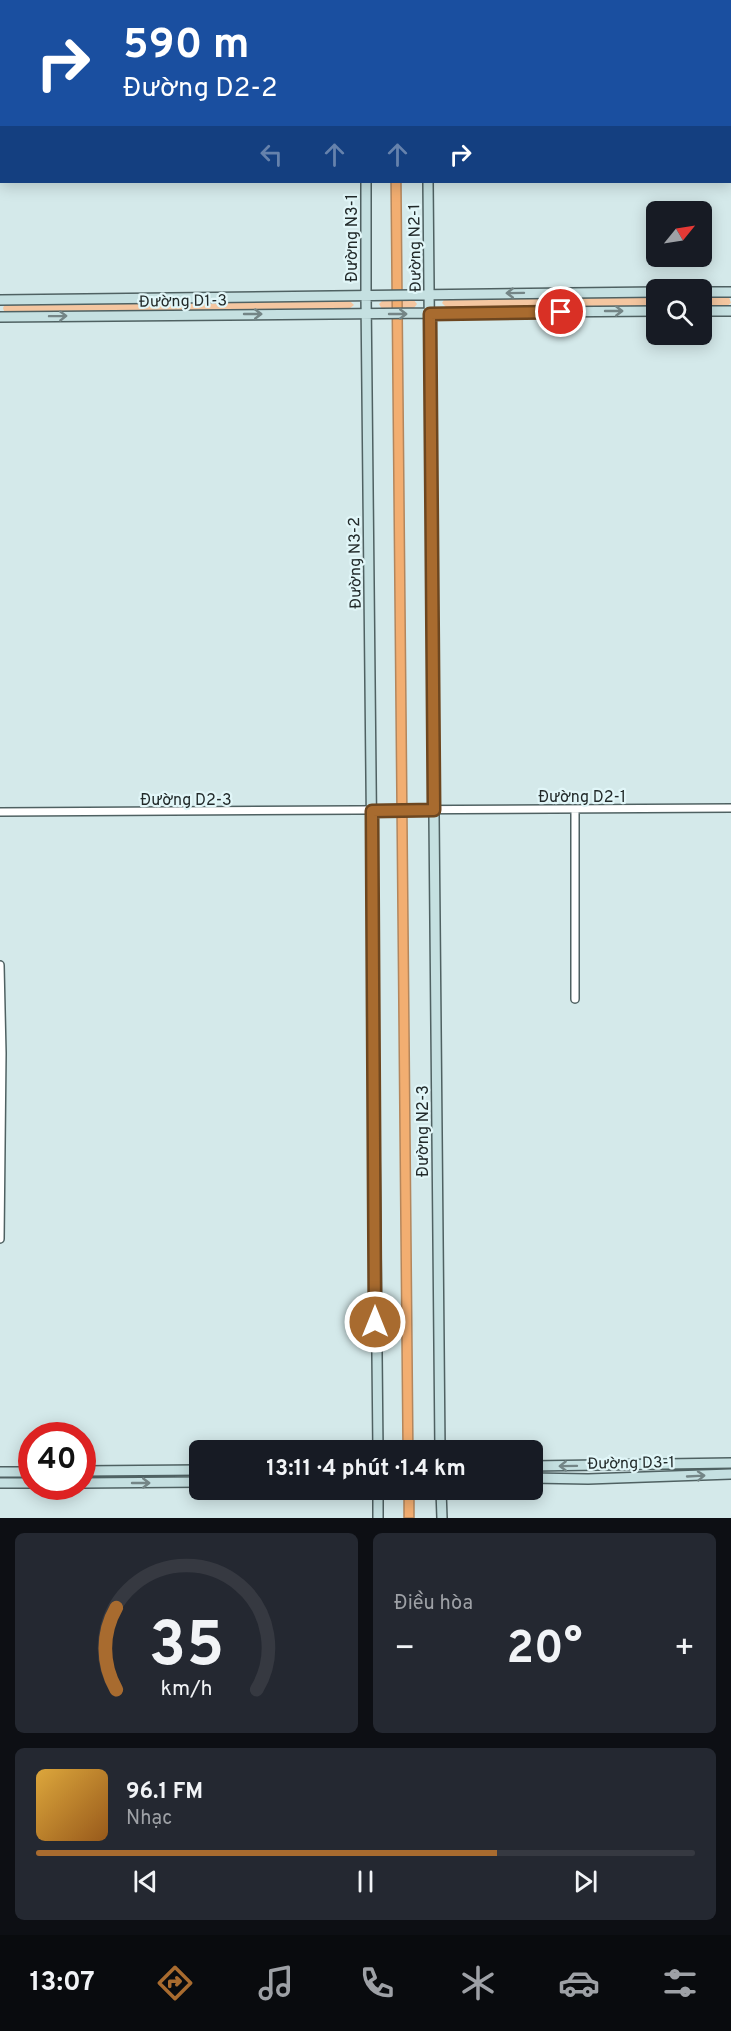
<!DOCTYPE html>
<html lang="vi">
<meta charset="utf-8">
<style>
:root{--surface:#171b24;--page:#242831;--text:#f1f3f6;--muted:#9ea1a6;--line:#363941;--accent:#a86b2f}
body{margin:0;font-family:Overpass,sans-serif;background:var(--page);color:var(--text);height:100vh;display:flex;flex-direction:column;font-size:22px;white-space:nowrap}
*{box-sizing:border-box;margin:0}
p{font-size:20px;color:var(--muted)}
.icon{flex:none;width:33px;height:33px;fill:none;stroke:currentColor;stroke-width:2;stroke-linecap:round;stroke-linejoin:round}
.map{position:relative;height:1518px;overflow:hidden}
.drawer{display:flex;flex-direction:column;gap:15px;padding:15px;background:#0d0f14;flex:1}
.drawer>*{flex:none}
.top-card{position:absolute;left:0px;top:0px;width:732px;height:183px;box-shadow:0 3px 15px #0003;background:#1a4fa0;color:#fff;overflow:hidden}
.needle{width:39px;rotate:60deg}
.tools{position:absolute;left:646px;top:201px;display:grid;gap:12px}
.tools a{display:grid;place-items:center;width:66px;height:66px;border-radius:9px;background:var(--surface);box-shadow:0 3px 15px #0003;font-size:30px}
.speed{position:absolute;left:18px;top:1422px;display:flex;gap:12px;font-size:30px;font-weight:700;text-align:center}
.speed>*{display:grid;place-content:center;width:78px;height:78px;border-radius:50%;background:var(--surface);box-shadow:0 3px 15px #0003;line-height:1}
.speed .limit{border:9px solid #d22;background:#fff;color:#111}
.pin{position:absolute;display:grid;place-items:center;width:51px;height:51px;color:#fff;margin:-26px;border:3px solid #fff;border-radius:50%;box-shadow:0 2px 6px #0007}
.me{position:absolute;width:66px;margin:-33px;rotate:0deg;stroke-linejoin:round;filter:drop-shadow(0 0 4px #0008)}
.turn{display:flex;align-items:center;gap:21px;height:126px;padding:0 24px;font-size:27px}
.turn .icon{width:78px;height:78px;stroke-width:2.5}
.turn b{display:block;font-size:42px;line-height:51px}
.lanes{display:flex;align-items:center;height:57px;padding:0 24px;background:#0003;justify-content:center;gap:30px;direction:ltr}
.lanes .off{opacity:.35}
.big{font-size:45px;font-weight:700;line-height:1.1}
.drawer .card{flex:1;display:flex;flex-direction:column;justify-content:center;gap:9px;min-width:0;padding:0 21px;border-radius:9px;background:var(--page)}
.drawer .dial{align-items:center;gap:0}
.dial svg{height:156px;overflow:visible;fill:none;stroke:var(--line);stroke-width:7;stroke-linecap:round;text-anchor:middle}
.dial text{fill:var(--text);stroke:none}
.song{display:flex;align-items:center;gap:18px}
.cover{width:72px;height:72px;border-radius:9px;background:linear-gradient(135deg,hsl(40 70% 55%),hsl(30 70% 35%))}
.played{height:6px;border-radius:3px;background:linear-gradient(90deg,var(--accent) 70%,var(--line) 70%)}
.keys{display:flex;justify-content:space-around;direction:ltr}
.heat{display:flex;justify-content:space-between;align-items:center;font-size:33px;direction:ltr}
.drawer .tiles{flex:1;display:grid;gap:15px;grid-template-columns:1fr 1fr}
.card:last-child{grid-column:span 2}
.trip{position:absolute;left:189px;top:1440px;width:354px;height:60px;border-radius:9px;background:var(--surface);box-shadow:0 3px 15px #0003;font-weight:700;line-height:60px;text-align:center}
.tabs{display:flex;height:96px;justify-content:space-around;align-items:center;background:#090b0e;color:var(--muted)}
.tabs .icon{width:42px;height:42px}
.tabs .selected{color:var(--accent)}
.tabs b{font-size:27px;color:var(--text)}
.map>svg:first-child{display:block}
.green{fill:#f4c6a0}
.water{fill:#f2ae71;stroke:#b4865c;stroke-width:1.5}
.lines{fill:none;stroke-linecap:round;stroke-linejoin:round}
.street-casing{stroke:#4f6162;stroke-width:10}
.secondary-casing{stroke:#4f6162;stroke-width:12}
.street{stroke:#fff;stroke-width:7}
.secondary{stroke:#c5e0e1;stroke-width:9}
.oneway{stroke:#748586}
.route-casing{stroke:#6d461f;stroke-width:15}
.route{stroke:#a86b2f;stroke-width:10}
.labels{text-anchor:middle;stroke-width:4.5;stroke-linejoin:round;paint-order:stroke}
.street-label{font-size:16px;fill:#222a2a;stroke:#e1f6f8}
</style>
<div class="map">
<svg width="731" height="1518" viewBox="0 0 731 1518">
<rect width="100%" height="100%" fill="#d4e9ea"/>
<path class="green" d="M657,297v9l-210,2 -5,-5 2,-3 3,-1z
M702,297h27l2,6 -4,3h-25z
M384,299h29l4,5 -3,4 -32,1 -3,-5z
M349,300l5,5 -5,4 -341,4 -4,-2 -1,-3 2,-4z"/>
<path class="water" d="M391,182h10l12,1268h-10z
M404,1490h10v28h-10z"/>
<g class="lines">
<g class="street-casing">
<path id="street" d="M575,809v190
M0,812l731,-4
M0,965l2,88 -2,186"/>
</g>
<g class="secondary-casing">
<path id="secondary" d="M363,0v2
M426,0v2
M366,182v113l12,1155
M428,182l12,1268
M702,292h29
M0,300l657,-8
M702,311h29
M0,317l657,-6
M532,1466l199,-3
M82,1471l118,-1
M0,1472h32
M532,1478l56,1 143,-5
M0,1483h32
M82,1483l118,-1
M441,1490l1,28
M378,1518v-28"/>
</g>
<use href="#street" class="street"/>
<use href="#secondary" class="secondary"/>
</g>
<defs><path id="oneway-shaft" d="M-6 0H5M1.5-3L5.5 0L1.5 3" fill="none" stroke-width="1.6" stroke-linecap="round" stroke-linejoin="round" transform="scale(1.5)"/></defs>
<g class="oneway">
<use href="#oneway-shaft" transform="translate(515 293) rotate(179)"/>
<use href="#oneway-shaft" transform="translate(614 311)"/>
<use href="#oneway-shaft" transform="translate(253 314)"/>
<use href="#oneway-shaft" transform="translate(398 314)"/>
<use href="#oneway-shaft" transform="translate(58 316) rotate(-1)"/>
<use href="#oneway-shaft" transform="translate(568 1466) rotate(179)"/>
<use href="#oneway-shaft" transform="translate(696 1476) rotate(-3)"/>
<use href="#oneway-shaft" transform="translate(141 1483)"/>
</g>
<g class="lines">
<g class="route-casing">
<path id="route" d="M375,1322l-3,-511 62,-1 -4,-496 131,-2"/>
</g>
<use href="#route" class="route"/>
</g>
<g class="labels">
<g class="street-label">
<text transform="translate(351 238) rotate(-90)" y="6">Đường N3-1</text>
<text transform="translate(414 248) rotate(-91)" y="6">Đường N2-1</text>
<text transform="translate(183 300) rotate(-1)" y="6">Đường D1-3</text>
<text transform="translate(354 563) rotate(-91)" y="6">Đường N3-2</text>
<text x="582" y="802">Đường D2-1</text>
<text x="186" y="805">Đường D2-3</text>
<text transform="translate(422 1131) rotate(-90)" y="6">Đường N2-3</text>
<text transform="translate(631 1462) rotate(-1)" y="6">Đường D3-1</text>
</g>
</g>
</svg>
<div class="tools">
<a><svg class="needle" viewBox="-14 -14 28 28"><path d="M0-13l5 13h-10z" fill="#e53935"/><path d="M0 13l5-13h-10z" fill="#9ea1a6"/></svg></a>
<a><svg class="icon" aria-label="search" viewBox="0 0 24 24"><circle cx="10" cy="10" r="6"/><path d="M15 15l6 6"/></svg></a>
</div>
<div class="speed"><div class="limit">40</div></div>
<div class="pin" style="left:561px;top:312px;background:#d93025"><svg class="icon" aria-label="arrive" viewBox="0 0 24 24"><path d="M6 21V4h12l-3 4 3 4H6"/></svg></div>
<svg class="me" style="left:375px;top:1322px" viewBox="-20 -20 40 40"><circle r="17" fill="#a86b2f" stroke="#fff" stroke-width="3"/><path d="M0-11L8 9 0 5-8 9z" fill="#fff"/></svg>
<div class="trip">13:11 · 4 phút · 1.4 km</div>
<div class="top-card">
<div class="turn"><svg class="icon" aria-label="right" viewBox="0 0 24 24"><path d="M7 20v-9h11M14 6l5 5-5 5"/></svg><div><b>590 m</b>Đường D2-2</div></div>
<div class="lanes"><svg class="icon off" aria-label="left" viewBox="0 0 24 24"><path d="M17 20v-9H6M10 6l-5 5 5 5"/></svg><svg class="icon off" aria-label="ahead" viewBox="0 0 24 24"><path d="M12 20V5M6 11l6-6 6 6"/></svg><svg class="icon off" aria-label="ahead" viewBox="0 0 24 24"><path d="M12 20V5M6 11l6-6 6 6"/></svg><svg class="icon" aria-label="right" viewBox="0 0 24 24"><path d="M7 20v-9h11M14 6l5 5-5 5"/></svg></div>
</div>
</div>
<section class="drawer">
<div class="tiles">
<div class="card dial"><svg viewBox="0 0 100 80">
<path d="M14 69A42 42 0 1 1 86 69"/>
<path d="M14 69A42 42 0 0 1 14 27" stroke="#a86b2f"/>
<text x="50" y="56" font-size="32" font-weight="700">35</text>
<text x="50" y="72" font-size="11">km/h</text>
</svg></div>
<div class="card"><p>Điều hòa</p>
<div class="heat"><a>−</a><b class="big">20°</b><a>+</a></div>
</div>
<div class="card">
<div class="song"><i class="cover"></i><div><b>96.1 FM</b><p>Nhạc</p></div></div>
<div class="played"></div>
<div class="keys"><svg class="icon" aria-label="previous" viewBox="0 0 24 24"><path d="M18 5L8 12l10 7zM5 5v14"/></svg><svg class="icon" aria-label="pause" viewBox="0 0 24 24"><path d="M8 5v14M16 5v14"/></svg><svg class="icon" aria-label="next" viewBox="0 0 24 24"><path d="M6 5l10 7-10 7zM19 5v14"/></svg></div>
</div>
</div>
</section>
<nav class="tabs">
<b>13:07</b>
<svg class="icon selected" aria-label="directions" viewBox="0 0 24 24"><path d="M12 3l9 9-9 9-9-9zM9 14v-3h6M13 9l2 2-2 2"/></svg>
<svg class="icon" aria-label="music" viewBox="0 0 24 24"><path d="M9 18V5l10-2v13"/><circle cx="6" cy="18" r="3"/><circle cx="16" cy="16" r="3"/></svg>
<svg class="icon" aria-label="phone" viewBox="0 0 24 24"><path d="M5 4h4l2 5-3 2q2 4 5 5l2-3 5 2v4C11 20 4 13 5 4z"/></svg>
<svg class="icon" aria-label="climate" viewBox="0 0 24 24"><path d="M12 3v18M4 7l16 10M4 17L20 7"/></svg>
<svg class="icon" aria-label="car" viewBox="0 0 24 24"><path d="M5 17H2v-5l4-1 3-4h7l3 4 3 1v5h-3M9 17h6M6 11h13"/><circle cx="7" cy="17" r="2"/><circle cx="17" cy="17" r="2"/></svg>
<svg class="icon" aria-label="filters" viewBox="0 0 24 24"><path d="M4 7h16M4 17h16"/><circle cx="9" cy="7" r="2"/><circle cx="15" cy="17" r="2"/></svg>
</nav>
